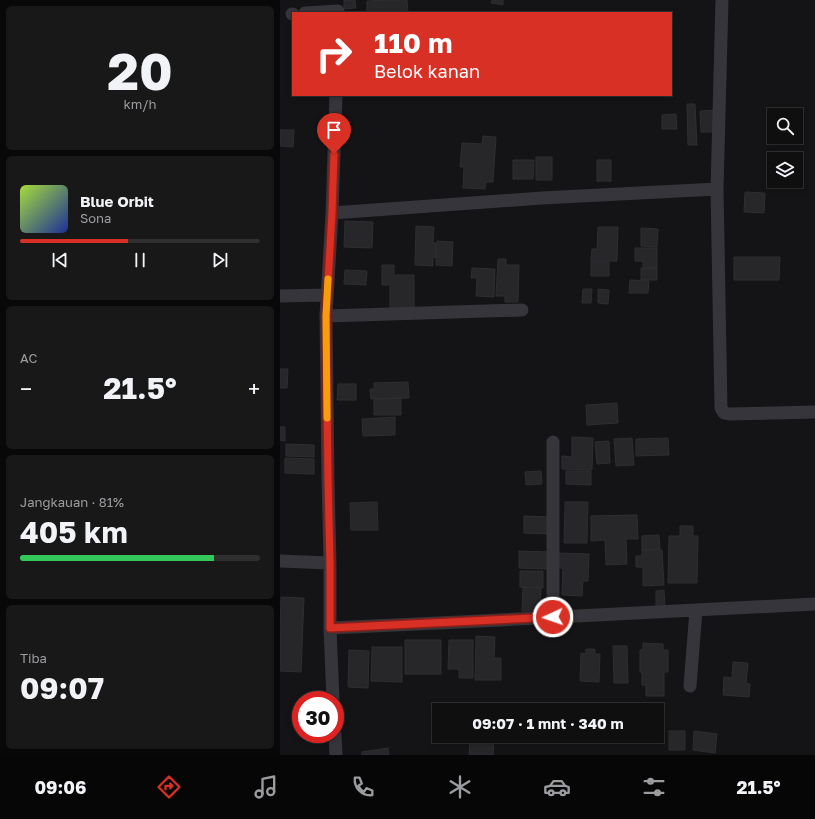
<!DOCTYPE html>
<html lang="id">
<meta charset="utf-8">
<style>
:root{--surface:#0f0f10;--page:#181819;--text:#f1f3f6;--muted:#9b9c9f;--line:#2f2f30;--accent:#d93025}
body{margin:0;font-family:"Golos Text",sans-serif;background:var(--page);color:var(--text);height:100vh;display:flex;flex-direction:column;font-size:15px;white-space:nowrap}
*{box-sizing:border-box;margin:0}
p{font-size:13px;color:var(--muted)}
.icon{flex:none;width:22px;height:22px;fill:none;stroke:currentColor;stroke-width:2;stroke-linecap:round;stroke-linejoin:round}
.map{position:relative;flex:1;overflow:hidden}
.details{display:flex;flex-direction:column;gap:6px;padding:6px;background:#080809;width:280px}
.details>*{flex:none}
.top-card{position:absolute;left:12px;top:12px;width:380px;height:84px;border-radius:0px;box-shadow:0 2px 6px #0003,0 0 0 1px var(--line);background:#d93025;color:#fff;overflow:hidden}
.fabs{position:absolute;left:487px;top:108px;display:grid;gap:8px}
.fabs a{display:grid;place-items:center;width:36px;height:36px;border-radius:0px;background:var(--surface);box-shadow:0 2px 6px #0003,0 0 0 1px var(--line);font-size:20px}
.speed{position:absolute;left:12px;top:691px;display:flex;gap:8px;font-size:20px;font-weight:700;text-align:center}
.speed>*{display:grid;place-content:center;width:52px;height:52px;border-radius:50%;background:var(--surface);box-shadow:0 2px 6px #0003,0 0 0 1px var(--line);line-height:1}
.speed .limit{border:6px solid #d22;background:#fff;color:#111}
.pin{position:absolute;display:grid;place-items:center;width:34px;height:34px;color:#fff;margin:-41px -17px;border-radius:50% 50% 50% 0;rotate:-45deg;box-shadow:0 0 4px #0007}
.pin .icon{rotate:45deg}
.me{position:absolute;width:44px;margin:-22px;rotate:267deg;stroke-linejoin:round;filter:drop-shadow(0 0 3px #0008)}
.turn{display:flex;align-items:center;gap:14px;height:84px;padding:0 16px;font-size:18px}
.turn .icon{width:52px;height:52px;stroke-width:2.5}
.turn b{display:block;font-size:28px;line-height:34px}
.big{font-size:30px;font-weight:700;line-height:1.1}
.details .card{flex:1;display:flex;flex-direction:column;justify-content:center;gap:6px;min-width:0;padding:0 14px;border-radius:6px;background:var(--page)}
.details .dial{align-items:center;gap:0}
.dial b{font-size:52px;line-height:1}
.song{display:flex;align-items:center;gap:12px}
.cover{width:48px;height:48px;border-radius:6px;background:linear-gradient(135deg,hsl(80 70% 55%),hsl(230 70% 35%))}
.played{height:4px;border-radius:2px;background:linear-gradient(90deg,var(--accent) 45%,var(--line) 45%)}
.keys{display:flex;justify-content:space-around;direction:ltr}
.heat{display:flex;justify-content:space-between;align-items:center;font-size:22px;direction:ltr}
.charge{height:6px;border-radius:3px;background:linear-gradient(90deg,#34c759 81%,var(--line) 0)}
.trip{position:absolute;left:152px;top:703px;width:232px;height:40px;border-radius:0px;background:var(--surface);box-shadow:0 2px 6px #0003,0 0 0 1px var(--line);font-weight:700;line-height:40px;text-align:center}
.tabs{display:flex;height:64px;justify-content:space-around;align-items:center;background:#060606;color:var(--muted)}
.tabs .icon{width:28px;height:28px}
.tabs .active{color:var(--accent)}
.tabs b{font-size:18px;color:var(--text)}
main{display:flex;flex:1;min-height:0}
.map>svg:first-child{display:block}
.building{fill:#27272a;stroke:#2e2e32}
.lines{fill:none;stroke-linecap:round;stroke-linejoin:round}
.street{stroke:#35353b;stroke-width:13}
.route-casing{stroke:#8d1f18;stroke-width:10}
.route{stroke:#d93025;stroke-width:7}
.slow{stroke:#f59e0b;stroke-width:7}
</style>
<main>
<section class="details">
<div class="card dial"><b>20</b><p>km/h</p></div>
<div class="card">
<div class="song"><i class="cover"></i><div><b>Blue Orbit</b><p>Sona</p></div></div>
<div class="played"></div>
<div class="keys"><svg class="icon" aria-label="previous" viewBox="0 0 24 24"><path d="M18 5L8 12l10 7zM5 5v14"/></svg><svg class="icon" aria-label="pause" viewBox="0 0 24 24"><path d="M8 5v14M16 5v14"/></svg><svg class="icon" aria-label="next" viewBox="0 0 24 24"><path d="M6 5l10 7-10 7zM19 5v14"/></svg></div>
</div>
<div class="card"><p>AC</p>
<div class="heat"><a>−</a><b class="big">21.5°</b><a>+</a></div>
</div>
<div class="card"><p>Jangkauan · 81%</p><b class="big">405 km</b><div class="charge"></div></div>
<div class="card"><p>Tiba</p><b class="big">09:07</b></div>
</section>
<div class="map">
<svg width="535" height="755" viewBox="0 0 535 755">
<rect width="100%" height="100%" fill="#141416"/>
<path class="building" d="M64,0h11l1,8 -12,1z
M106,0h21l1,13h-41v-12z
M212,0h11v5l-12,-2z
M407,104h8l2,41h-9z
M441,110l1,22h-21l-1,-21z
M396,114l1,15h-15v-14z
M0,130h14l-1,17 -13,-1z
M203,136l13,1 -3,45h-7l-1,7 -22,-1 1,-21h-4l2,-24 20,1z
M256,157h16v23h-16z
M233,160h21l-1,19h-20z
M317,160h14v21h-14z
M465,192l20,1 -1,20 -20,-1z
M65,221l28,1 -1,26 -28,-1z
M136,226l18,1 -1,16h3v15l-3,-1v9l-18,-1z
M318,227h20l-1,34h-26l1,-12h5z
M361,228l17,1 -1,18 -16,-1z
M157,241l16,1 -1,24 -16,-1z
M355,248h22v20h-14v-7h-8z
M454,257h46l-1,23h-45z
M218,259h8v6h13l-1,37h-13v-6h-9z
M311,262h18v14h-18z
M102,265h12v10h20v36h-24v-26h-8z
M192,268l23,1 -1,28 -18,-1 1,-18h-6z
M361,268h16v12h-16z
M65,270l22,1 -1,14 -22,-1z
M350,280l19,1 -1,12h-19z
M303,289h9l-1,14h-9z
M318,289l11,1 -1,14 -10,-1z
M0,369h8l-1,19h-7z
M128,382l1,16 -38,1 -1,-10h4v-6z
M58,384h18v16h-19z
M121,398v17h-27v-16z
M337,403l1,20 -31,2 -1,-20z
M115,417v18l-32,1 -1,-17z
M0,427h5v14l-5,-1z
M292,437l21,1 -1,32 -30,-1v-13l10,1z
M352,438l2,27 -18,1 -2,-27z
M388,438l1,17 -33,1v-17z
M329,441l1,22 -13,1 -2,-22z
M6,444l28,1v12l-28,-1z
M5,458l29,1v15l-29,-1z
M261,471l1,13 -16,1 -1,-13z
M286,471h25v14l-25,-1z
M97,502l1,28h-27l-1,-27z
M285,502h23l-1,41h-23z
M357,515l1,24h-12l1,25 -21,1 -1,-25 -14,1v-25z
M244,516l26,1 -1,17 -25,-1z
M400,526h13v10h5l-1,47h-29l1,-47h11z
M379,535l1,14 -18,1v-14z
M362,550h20l2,35 -21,1v-19h-7v-11h6z
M239,551l30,1 -1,17 -29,-1z
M277,553l32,1 -1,27h-5l-1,15 -20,-1 1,-27h-6z
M240,571h23v17l-23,-1z
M243,587l18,1 -1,23h-18z
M384,590l1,18h-9v-17z
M1,597l23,1 -3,74 -21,-1v-40z
M196,636l19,1 -1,21h7v22h-26z
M125,640h36v34h-36z
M169,640h24v38h-14v-9h-11z
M363,643l20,1v6h5v22h-4v24h-18v-11h-4v-13h-2v-22h3z
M333,646h14l1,37h-14z
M92,647h30v35l-31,-1z
M306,649h9v5h5l-1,28 -19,-1 1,-28 5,1z
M69,650l20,1 -1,37 -20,-1z
M453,662l15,1 -2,20 4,1 -1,13 -26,-2 1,-18 8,1z
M198,708l26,2h-27z
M389,731h16v19h-16z
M414,731l23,3 -2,19 -22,-3z
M190,739l24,1 -1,15h-24z
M108,748l1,7h-27v-3z"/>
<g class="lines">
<path class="street" d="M25,13l33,-2
M12,14h1
M437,189l5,-189
M52,213l210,-15 175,-9 4,219 3,5 5,1 86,-2
M0,296l47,-1
M46,316l196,-6
M0,561l50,2
M273,617v-175
M50,628l130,-6 355,-18
M410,686l6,-76
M53,700l-3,-72v-65l-2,-85 -2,-162 6,-103 4,-118
M55,734l1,21"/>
</g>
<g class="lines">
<g class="route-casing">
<path id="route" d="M54,154l-2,59 -6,103 2,162 2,86v64l223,-11"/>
</g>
<use href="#route" class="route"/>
<path class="slow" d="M47,418l-1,-102 2,-37"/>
</g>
</svg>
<div class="fabs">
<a><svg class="icon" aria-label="search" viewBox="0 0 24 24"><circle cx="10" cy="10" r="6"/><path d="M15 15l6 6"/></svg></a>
<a><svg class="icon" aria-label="layers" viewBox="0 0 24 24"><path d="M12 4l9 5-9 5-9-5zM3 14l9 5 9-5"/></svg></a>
</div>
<div class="speed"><div class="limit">30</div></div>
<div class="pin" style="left:54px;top:154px;background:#d93025"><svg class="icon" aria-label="arrive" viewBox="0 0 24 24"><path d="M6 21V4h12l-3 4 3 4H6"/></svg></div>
<svg class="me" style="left:273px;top:617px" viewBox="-20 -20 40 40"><circle r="17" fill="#d93025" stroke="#fff" stroke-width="3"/><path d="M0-11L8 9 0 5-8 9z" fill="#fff"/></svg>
<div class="trip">09:07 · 1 mnt · 340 m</div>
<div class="top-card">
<div class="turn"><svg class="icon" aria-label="right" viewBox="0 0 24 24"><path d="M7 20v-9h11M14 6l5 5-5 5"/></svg><div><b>110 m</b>Belok kanan</div></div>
</div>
</div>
</main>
<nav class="tabs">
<b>09:06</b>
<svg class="icon active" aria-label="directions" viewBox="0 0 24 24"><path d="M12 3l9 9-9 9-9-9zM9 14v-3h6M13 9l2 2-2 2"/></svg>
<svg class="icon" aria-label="music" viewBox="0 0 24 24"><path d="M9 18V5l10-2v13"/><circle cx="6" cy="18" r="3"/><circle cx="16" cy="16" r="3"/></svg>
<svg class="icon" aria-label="phone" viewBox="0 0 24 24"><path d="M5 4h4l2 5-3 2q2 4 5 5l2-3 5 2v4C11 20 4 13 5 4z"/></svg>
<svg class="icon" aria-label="climate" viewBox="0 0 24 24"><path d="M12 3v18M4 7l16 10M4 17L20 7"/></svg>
<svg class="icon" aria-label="car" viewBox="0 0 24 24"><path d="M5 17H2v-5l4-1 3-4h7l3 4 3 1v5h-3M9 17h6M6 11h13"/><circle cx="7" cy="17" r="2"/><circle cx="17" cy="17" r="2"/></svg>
<svg class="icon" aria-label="filters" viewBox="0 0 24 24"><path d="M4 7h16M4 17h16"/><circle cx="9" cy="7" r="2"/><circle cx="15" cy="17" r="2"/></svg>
<b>21.5°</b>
</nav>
